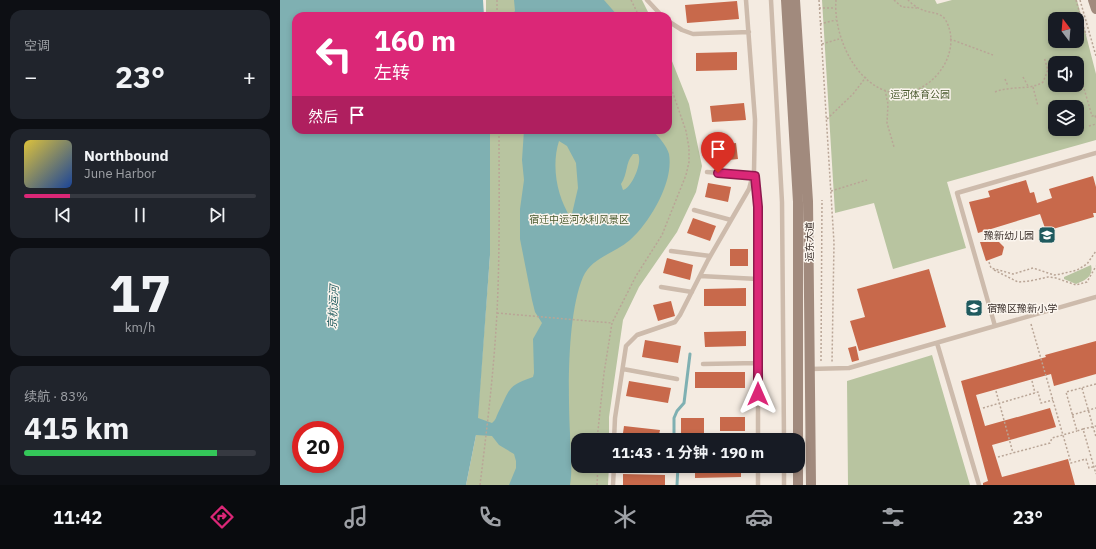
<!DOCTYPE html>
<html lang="zh">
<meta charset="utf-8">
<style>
:root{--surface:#171b24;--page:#20242c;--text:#f1f3f6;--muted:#9ea1a6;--line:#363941;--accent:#db2777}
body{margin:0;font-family:"IBM Plex Sans","Noto Sans SC",sans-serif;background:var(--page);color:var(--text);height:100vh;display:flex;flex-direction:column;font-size:15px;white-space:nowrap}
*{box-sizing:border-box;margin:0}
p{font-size:13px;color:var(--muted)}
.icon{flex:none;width:22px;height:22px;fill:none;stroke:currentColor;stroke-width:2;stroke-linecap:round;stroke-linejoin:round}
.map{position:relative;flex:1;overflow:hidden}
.details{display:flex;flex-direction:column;gap:10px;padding:10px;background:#0d0f14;width:280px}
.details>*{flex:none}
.top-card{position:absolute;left:12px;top:12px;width:380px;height:122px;border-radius:12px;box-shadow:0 2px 6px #0003;background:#db2777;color:#fff;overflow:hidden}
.needle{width:26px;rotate:344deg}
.controls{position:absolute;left:768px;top:12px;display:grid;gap:8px}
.controls a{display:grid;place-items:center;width:36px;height:36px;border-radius:8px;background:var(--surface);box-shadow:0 2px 6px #0003;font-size:20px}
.speed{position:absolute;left:12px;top:421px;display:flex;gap:8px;font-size:20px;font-weight:700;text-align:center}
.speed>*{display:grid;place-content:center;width:52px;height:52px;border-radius:50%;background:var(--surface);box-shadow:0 2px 6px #0003;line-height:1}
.speed .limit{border:6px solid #d22;background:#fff;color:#111}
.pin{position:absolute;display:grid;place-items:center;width:34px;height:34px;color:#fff;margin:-41px -17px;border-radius:50% 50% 50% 0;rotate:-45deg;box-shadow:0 0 4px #0007}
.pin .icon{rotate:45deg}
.me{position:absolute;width:44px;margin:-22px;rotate:0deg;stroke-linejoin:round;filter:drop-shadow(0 0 3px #0008)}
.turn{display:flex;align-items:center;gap:14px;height:84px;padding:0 16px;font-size:18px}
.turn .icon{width:52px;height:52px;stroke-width:2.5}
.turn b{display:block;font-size:28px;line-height:34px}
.then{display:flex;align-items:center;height:38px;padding:0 16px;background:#0003;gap:8px;font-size:15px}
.big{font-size:30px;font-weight:700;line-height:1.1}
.details .tile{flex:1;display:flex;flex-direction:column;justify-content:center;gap:6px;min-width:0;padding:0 14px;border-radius:12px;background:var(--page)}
.details .dial{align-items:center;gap:0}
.dial b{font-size:52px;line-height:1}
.song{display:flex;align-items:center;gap:12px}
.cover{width:48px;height:48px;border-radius:6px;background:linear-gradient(135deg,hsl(50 70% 55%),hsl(220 70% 35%))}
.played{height:4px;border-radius:2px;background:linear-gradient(90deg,var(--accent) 20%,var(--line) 20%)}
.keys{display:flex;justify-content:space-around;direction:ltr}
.heat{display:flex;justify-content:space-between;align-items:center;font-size:22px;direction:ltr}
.charge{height:6px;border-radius:3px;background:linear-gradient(90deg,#34c759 83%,var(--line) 0)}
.trip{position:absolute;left:291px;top:433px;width:234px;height:40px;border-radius:12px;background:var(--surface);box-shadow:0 2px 6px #0003;font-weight:700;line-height:40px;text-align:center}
.menu{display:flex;height:64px;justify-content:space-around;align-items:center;background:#090b0e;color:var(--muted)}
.menu .icon{width:28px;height:28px}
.menu .current{color:var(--accent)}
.menu b{font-size:18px;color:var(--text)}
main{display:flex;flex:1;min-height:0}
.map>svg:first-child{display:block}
.green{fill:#b8c4a0;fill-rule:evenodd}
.water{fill:#7fb0b2;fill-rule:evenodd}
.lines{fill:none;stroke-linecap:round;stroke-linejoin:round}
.stream{stroke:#7fb0b2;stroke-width:3}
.building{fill:#c8694b}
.path{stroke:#b9a596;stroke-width:1.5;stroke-dasharray:2 2;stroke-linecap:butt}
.lane{stroke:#cdbbac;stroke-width:4.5}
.secondary{stroke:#a18a7d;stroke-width:10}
.route-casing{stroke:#8e194d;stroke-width:10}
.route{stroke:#db2777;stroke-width:7}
.labels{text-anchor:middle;stroke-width:3;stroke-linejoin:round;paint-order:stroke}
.park-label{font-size:10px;fill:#4a5a2e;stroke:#fbf5ee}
.poi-label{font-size:10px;fill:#3b302b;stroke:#fbf5ee;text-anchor:end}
.street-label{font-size:10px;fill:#3b302b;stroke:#fbf5ee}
.water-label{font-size:11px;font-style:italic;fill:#1f5a5e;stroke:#fbf5ee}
</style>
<main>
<section class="details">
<div class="tile"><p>空调</p>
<div class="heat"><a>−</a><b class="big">23°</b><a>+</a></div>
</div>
<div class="tile">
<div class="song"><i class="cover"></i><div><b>Northbound</b><p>June Harbor</p></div></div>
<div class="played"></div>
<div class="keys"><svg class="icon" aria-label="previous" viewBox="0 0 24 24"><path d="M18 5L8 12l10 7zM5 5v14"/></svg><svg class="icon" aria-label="pause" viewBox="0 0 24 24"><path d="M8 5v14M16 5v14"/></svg><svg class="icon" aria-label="next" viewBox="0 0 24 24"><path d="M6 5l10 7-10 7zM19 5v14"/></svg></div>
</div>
<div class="tile dial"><b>17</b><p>km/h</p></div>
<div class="tile"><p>续航 · 83%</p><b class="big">415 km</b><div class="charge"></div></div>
</section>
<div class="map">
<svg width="816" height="485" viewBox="0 0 816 485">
<rect width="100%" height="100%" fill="#f4ebe1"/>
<path class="green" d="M206,0h156l8,16h-164z
M542,0h113l2,4 15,-4h125l19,74v66l-149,42 19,66 -73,21 -19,-66 -39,10zM775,19h22v22h-22zM775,63h22v22h-22zM775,107h22v22h-22z
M388,51l21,53 13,62 -6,26 -19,40 -38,55 -16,33 -14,97v23h-31v26h31l-1,19h-142l10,-50 14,-180v-125h178z
M811,265c3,11 -6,16 -15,19l-12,-5v-2z
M652,355l38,130h-122l-1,-104z"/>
<path class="water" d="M0,0h203l1,16h-188v114h194v125l-12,163 14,5c4,-3 4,-6 6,-10 12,-23 8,-27 35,-36l1,-4 -1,-34 9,-16 -7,-11 -3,-12 -12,-61v-30l4,-29 -2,-20 2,-30h128c6,6 15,16 17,24 5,28 -19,68 -39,86 -15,13 -39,18 -47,37 -16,38 -15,114 -13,156 0,17 3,35 0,52h-61l7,-17v-7l-2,-7 -15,-9 -7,-9 -16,-1 -10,50h-186zM279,141l8,5 9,17 2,25 -7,30c-14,-21 -20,-52 -12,-77zM353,154h5c5,7 -6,34 -15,36l-2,-6c7,-10 4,-21 12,-30zM21,430h34v34h-34z
M234,0h90l14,16h-107l4,-5z"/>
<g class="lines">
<path class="stream" d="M394,440v-22l3,-7 7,-8 6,-49
M397,485l1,-19"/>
</g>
<path class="building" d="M457,1l2,18 -52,4 -2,-18z
M457,52v18l-41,1v-18z
M464,103l2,17 -34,2 -2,-16z
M456,143l2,16 -27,3 -1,-16z
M813,176l3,11v26h-3l1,4 -48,14 -6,-17 -62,19 -9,-31 21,-5 -2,-6 38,-11 4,13 4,-1 3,11 15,-5 -3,-9z
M428,183l23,4 -3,15 -23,-5z
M413,218l23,8 -6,15 -23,-8z
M700,242h19l5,5 -2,8 -16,6z
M450,249h18v17h-18z
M387,258l26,7 -3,15 -27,-7z
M649,269l17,58 -87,24 -9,-30 15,-4 -8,-28z
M466,288v18h-42v-17z
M391,301l4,15 -17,5 -5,-16z
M466,331v15l-41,1 -1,-15z
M365,340l36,6 -3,17 -36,-6z
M816,341v33l-42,12 -3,-12 -75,21 9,31 65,-18 6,19 -64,18 10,32 66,-18 7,26h-92v-2l5,-2 -27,-100 85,-24 -1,-2z
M576,346l3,14 -7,2 -4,-14z
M415,372h50v16h-50z
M349,381l42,7 -3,15 -42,-7z
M440,417h25v14h-25z
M401,418h23v15h-23z
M344,426l36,4 -2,10h-36z
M415,466h46v11l-46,1z
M343,474l42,1v10h-42z"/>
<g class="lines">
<path class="path" d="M217,0v16
M351,0l8,16
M539,0l15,243 -2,120
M556,0c-3,35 20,88 59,93 36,4 70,-41 50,-74 -5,-7 -16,-6 -22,-9 -6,-2 -11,-6 -15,-10
M614,0l8,7 15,1
M796,0l10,35
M800,0l16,56
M539,8h16
M540,24l16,-4
M670,39l43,16
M542,44l17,-5
M743,77l5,9
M725,79l3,7
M803,85l9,31 3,-1 1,4
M753,87l5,19
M605,90l3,14 -1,19 7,24
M715,92c17,-7 34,-1 48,-10l5,-12 -4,-13
M547,119l26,-25 13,-17
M809,126l7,-2
M551,191l36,-11
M709,262l2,6 22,6 20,-6 21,7 7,-1 16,-4 10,-6 9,-13
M714,270l24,12 12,-1 18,-4 8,1 20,7 11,-3 9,-16
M217,313l115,10
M751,324l40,139 15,-4 3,9 7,-2
M541,361l1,-161
M752,381l3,12
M816,384l-30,8 11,39 6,-2 13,45
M802,388l14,49
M716,391l17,62
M703,408l55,-16 3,11 12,-3
M792,415l24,-7
M803,429l13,-3
M317,440l7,-67 8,-50 24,-47 26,-41 24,-60 3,-13v-14l-3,-17 -18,-52
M718,457l52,-14 2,-5 25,-7
M200,485c7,-57 14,-115 17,-173 3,-60 2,-121 2,-182
M317,485l1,-19"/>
<path class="lane" d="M367,0l15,16
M466,0l9,120 -1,51 4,36v233
M491,0l11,202 2,238
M388,21l14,9 11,4 56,-2
M427,172l48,4
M414,210l37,10
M391,251l39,5
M420,276l58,3
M381,287l31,5
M715,326l-38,-133 139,-40
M657,343l42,142
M423,364l55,-1
M343,369l54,10
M530,369l39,-1 247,-71
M334,440l1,-22 11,-72 11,-11 38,-13 5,-7 28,-55 41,-71 4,-15
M504,466v19
M333,485l1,-19
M478,485v-19"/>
<path class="secondary" d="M506,0l12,202v238
M515,0l13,201 3,284
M813,0l3,9
M518,466v19"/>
</g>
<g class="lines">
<g class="route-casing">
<path id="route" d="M438,173l37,3 3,31v187"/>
</g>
<use href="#route" class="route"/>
</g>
<defs>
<g id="school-square" transform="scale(0.9)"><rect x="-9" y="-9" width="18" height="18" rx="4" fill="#1f5a5e" stroke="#fbf5ee"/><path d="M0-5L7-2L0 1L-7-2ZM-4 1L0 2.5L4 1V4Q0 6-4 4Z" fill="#fff"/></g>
</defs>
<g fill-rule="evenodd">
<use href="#school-square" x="767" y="235"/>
<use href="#school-square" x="694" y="308"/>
</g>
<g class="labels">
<g class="park-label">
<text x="640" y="98">运河体育公园</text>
<text x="299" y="223">宿迁中运河水利风景区</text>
</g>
<g class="poi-label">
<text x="754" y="239">豫新幼儿园</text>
<text x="707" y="312" text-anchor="start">宿豫区豫新小学</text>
</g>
<g class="street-label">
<text transform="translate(529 242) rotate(-90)" y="4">运东大道</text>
</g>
<g class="water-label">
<text transform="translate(53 307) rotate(-87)" y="4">京杭运河</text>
</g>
</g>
</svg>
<div class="controls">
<a><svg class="needle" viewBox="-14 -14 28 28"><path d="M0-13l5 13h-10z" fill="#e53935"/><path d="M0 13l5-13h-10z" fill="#9ea1a6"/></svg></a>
<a><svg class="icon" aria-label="sound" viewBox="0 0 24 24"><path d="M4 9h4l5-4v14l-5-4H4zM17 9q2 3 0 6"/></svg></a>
<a><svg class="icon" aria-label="layers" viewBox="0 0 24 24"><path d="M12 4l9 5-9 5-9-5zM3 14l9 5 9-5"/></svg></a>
</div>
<div class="speed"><div class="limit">20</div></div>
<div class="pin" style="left:438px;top:173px;background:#d93025"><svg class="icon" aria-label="arrive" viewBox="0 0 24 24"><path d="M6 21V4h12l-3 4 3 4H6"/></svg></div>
<svg class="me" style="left:478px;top:394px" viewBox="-20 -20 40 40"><path d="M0-17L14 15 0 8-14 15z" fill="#db2777" stroke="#fff" stroke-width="4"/></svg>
<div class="trip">11:43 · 1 分钟 · 190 m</div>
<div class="top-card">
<div class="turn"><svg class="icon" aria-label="left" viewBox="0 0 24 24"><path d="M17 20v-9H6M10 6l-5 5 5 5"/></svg><div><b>160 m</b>左转</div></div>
<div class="then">然后<svg class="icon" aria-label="arrive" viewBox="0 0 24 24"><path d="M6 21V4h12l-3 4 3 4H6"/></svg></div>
</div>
</div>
</main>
<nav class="menu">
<b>11:42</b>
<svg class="icon current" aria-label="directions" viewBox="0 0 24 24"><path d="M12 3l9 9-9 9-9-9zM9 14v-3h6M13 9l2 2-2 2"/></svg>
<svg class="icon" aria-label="music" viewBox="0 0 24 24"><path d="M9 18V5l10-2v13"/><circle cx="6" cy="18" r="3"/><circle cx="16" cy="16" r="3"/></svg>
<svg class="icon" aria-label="phone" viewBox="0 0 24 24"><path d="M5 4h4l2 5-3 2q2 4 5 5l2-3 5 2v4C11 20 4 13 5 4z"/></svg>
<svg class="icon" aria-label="climate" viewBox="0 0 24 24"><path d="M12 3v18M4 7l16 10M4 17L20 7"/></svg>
<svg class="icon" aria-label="car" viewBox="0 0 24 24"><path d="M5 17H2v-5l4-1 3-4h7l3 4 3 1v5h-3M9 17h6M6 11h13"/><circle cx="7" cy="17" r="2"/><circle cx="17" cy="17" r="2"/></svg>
<svg class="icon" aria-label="filters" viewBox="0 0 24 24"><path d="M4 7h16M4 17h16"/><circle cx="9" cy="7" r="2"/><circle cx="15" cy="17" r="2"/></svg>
<b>23°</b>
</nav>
